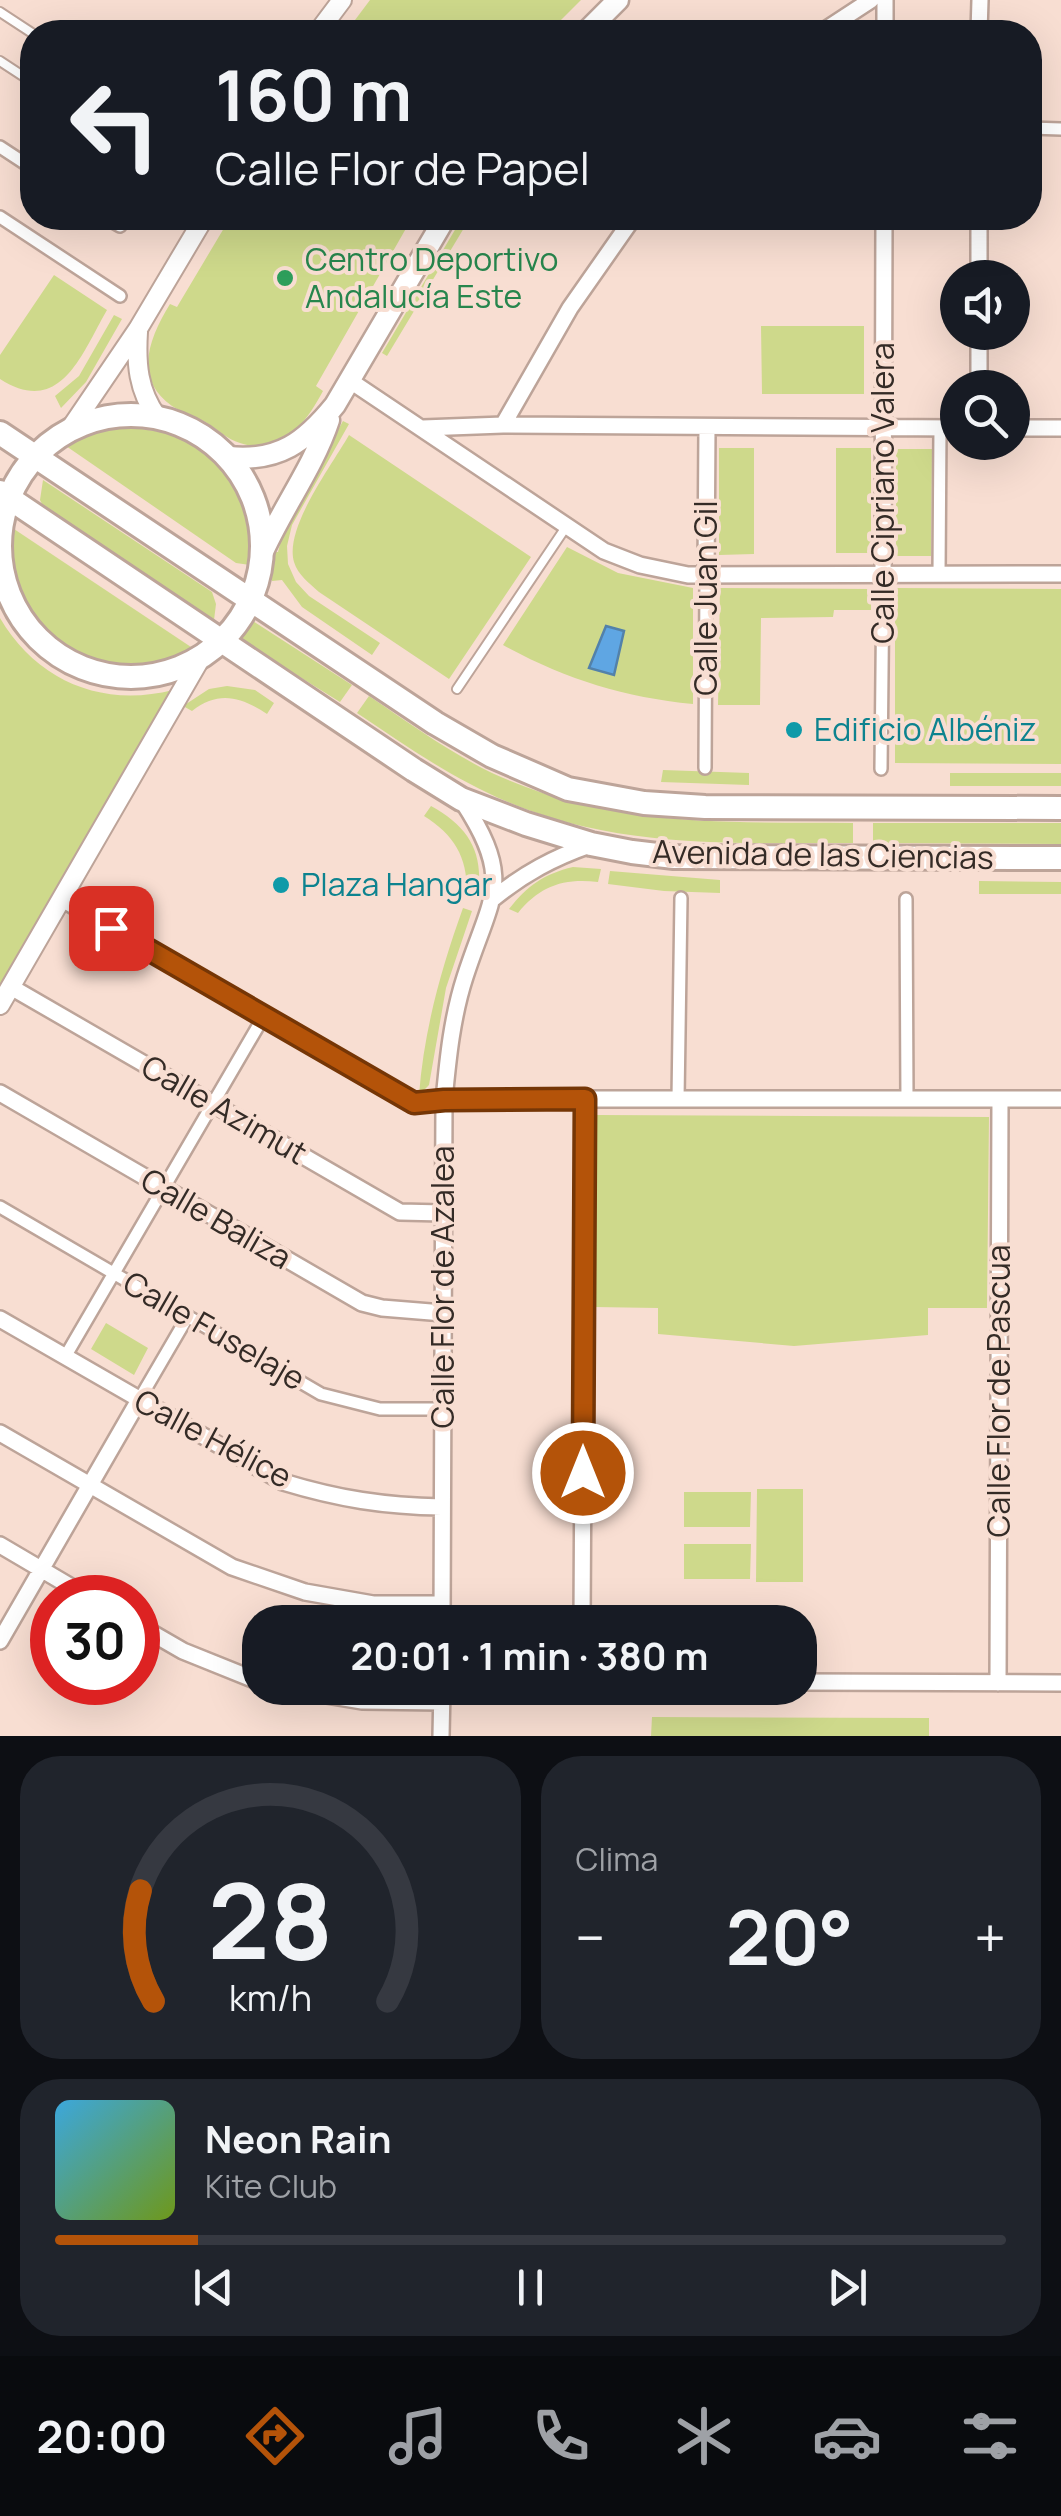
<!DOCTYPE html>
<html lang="es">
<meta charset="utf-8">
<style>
:root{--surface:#171b24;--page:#20242c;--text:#f1f3f6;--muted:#9ea1a6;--line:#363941;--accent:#b45309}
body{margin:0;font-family:Manrope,sans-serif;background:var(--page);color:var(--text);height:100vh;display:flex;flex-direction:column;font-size:38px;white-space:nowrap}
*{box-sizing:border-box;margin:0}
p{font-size:32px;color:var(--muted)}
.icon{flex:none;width:55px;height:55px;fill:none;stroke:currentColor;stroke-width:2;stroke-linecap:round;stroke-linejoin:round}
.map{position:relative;height:1736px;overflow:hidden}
.drawer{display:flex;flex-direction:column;gap:20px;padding:20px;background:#0d0f14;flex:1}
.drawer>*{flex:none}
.hud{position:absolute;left:20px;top:20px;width:1022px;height:210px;border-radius:40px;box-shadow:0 10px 40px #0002;background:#171b24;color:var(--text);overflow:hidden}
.buttons{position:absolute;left:940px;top:260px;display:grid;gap:20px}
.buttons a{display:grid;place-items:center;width:90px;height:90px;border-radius:50%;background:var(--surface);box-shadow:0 10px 40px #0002;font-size:50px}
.speed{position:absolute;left:30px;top:1575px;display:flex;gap:20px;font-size:50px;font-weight:700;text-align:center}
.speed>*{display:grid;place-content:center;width:130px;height:130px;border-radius:50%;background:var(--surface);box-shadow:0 10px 40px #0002;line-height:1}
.speed .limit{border:15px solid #d22;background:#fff;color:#111}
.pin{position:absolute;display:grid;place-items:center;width:85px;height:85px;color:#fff;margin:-42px;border-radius:20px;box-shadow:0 5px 15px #0006}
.me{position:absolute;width:110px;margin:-55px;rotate:0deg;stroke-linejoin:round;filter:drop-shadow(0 0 8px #0008)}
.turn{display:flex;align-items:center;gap:35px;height:210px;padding:0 30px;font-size:45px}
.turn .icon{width:130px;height:130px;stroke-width:2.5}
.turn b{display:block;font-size:70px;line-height:85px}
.big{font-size:75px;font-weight:700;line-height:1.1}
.drawer .widget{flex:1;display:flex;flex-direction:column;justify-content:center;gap:15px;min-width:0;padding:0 35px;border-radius:40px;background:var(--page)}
.drawer .dial{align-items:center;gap:0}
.dial svg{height:260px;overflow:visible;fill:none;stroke:var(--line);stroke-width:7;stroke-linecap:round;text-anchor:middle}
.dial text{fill:var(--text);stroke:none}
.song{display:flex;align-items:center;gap:30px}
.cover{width:120px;height:120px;border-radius:15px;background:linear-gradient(135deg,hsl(200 70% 55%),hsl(80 70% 35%))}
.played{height:10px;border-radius:5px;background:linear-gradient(90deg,var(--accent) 15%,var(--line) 15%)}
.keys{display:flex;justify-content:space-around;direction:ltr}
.heat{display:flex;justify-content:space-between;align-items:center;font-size:55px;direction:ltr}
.drawer .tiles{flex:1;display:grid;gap:20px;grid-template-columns:1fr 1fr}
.widget:last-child{grid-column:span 2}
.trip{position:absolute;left:242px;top:1605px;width:575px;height:100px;border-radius:40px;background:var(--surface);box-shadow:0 10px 40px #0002;font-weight:700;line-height:100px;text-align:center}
.menu{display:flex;height:160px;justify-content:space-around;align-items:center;background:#090b0e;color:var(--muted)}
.menu .icon{width:70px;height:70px}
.menu .on{color:var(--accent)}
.menu b{font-size:45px;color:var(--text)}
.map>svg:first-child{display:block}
.green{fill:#ced98b}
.water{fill:#5fa6e3;stroke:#5281aa;stroke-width:2.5}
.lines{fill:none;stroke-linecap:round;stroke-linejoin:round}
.service-casing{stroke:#bda499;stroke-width:12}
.pedestrian-casing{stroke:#bda499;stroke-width:16}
.minor-casing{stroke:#bda499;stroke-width:20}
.tertiary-casing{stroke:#bda499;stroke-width:22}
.secondary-casing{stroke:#bda499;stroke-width:25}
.primary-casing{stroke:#bda499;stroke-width:28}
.service{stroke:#fff;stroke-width:8}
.pedestrian{stroke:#fff;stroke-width:11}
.minor{stroke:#fff;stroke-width:15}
.tertiary{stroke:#fff;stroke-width:18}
.secondary{stroke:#fff;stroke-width:20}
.primary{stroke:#fff;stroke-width:22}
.route-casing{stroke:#753606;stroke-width:25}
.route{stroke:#b45309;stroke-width:18}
.leisure-dot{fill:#2e9e5b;stroke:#f8ded2;stroke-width:4}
.culture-dot{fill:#0f9aa8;stroke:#f8ded2;stroke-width:4}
.labels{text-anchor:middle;stroke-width:8;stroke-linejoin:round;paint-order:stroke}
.leisure-label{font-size:32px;fill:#27864d;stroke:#f8ded2;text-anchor:start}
.street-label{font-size:32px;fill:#342b26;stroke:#f8ded2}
.culture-label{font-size:32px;fill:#0d838f;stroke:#f8ded2;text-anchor:start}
</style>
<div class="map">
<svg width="1061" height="1736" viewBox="0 0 1061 1736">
<rect width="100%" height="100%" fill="#f8ded2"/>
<path class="green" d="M370,0h211l-32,32h-203z
M230,218h182l-96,168 7,5c-17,32 -42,66 -83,52 -13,-4 -22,-13 -33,-20 -11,-6 -24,-10 -35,-17 -40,-28 -22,-69 -2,-102l7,3z
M462,218h8l-83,138 -5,-3z
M54,275l53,35c-25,43 -46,108 -107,69v-24z
M114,315l8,4 -36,63 -25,26 -6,-12 24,-20z
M761,326h103v68h-102z
M343,421l6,3 -57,101 -5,21 1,18 8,18 13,14 71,47 -8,12 -70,-48 -20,-27 -10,1 -3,-29h9l7,-28z
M131,427c15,3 33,4 47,10 51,22 76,75 72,128l-14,-2 -170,-117 30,-14z
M349,435l182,122 -82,122 -130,-87c-10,-9 -21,-17 -25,-30 -10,-34 38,-97 55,-127z
M719,448h35v106l-35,1z
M836,448h35v105h-35z
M896,449h36l-1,107h-35z
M43,480l169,112 4,12 -2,16 -170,-112 -4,-8z
M11,527l186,124c-21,10 -43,20 -67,20 -82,0 -125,-69 -119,-144z
M567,547l51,26 75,15v116c-70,-7 -128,-25 -190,-59z
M720,588l151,1v21h-37l-1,7 -72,1 -1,87h-42z
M895,588l166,1v175l-166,-1z
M245,616l107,69 -12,17 -106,-66z
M0,618c37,63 102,90 173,72l-173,298z
M227,686l28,4 19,13 -7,11c-26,-17 -48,-24 -75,-3l-9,-5 26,-17z
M369,696c40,27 80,56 123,77 119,55 234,49 361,50v20c-117,0 -235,6 -345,-41 -55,-23 -102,-56 -151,-89z
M663,770l86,3v12l-88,-3z
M950,773h111v13h-111z
M431,806c37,20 53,46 47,88l-11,-2c0,-36 -13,-57 -43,-76z
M873,823h188v21l-188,-1z
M573,867l28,2 -3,13c-35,-4 -58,4 -80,31l-9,-4c19,-24 35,-35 64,-42z
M610,871l110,9v13l-56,-2 -56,-7z
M979,881l82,1v12h-82z
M463,908l9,3 -26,77 -17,97 -10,10c5,-65 22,-126 44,-187z
M596,1115l393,2 -2,191h-59v27l-134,11 -136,-12v-26l-64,-1z
M106,1323l42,25 -14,27 -43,-26z
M757,1489h46v93h-47z
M684,1492h67l-1,35h-66z
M684,1544h67l-1,35h-66z
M652,1717l277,1v18h-278z"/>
<path class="water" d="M606,626l18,5 -10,44 -25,-7z"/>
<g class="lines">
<g class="service-casing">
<path id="service" d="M0,12l32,21
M0,61l32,21
M457,689l109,-162"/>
</g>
<g class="pedestrian-casing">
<path id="pedestrian" d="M1030,128l31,1
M0,147l32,21
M0,217l120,79
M106,218l14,8
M939,575l1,-147
M705,768l1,-192
M881,769l2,-194
M906,899l1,200
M678,1099l3,-201
M0,1207l321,187 59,15h63
M65,1357l199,-341
M139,1400l49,-84"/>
</g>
<g class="minor-casing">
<path id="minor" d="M822,32l49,-32
M885,32v-32
M979,32l1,-32
M979,278v-60
M349,380l255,171 36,14 48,10 373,-1
M979,388v-56
M503,425l67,-117 63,-90
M423,428l80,-3 455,3
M1012,428h49
M883,575l1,-357
M706,576l1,-149
M494,898c31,-25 59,-40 96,-53
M62,899l352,204 59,-4h588
M11,987l389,225 43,1
M0,1093l362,210 20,5 61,5
M0,1319l283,163c56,17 101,24 159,25
M0,1433l232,134 73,25 68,12h69
M0,1545l90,53
M442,1622l2,-522c4,-42 8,-83 21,-123 26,-81 50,-95 -2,-175
M582,1622l3,-523
M138,1625l45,26 77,31
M0,1641l139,-241
M800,1682l261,1
M998,1683l2,-584
M284,1688l78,13 80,1
M441,1736l1,-48"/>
</g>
<g class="tertiary-casing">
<path id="tertiary" d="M318,32l24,-32
M138,332c-2,32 0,58 19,85
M68,432l70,-103 66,-111
M0,545l2,-4
M0,1005l199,-344"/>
</g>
<g class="secondary-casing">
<path id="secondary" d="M586,32l32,-32
M229,457c50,5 76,-15 106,-52l110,-187
M261,556c20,-46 52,-88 68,-136"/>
</g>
<g class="primary-casing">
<path id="primary" d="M0 546a131 131 0 1 1 262 0a131 131 0 1 1-262 0Z
M0,433l435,290 57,33 76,33 76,14 61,4 356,1
M0,492l414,278 47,29 65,25 65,20 41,8 42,5 387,1"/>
</g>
<use href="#service" class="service"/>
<use href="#pedestrian" class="pedestrian"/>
<use href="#minor" class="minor"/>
<use href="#tertiary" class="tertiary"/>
<use href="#secondary" class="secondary"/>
<use href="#primary" class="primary"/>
</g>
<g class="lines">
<g class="route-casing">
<path id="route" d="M111,928l303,175 30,-3 141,-1 -2,374"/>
</g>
<use href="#route" class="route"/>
</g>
<circle class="leisure-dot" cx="285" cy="278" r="10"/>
<g class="culture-dot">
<circle cx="794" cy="730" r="10"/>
<circle cx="281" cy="885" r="10"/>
</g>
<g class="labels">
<g class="leisure-label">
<text x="305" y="271">Centro Deportivo<tspan x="305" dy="37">Andalucía Este</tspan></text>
</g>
<g class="street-label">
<text transform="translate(883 493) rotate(-90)" y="11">Calle Cipriano Valera</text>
<text transform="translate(706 598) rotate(-90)" y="11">Calle Juan Gil</text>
<text transform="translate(823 855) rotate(1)" y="11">Avenida de las Ciencias</text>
<text transform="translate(224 1110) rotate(30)" y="11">Calle Azimut</text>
<text transform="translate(216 1219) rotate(30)" y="11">Calle Baliza</text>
<text transform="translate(443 1287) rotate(-90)" y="11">Calle Flor de Azalea</text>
<text transform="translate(214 1331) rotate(30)" y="11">Calle Fuselaje</text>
<text transform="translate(999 1391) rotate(-90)" y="11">Calle Flor de Pascua</text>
<text transform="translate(213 1439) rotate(28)" y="11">Calle Hélice</text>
</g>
<g class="culture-label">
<text x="814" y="741">Edificio Albéniz</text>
<text x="301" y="896">Plaza Hangar</text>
</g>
</g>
</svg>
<div class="buttons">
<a><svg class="icon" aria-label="sound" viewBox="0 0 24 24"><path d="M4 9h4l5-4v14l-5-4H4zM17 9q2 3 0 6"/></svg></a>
<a><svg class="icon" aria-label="search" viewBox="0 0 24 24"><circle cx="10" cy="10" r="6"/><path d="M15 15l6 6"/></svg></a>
</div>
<div class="speed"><div class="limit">30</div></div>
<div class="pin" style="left:111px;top:928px;background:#d93025"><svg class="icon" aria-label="arrive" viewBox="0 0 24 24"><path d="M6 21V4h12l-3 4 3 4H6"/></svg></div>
<svg class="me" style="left:583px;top:1473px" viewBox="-20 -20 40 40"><circle r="17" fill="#b45309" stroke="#fff" stroke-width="3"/><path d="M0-11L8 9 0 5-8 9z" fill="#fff"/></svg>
<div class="trip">20:01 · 1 min · 380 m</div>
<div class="hud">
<div class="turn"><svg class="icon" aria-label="left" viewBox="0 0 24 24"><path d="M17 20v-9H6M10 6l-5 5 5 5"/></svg><div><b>160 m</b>Calle Flor de Papel</div></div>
</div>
</div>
<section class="drawer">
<div class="tiles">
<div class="widget dial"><svg viewBox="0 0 100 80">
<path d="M14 69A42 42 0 1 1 86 69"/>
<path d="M14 69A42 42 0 0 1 10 35" stroke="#b45309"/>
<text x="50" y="56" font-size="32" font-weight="700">28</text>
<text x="50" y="72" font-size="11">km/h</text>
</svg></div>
<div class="widget"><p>Clima</p>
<div class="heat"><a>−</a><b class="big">20°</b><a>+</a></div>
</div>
<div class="widget">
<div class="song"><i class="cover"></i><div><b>Neon Rain</b><p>Kite Club</p></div></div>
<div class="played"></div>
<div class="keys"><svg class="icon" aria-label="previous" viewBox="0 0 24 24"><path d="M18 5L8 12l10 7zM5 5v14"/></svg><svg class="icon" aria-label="pause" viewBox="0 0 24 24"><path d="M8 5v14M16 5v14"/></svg><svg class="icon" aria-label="next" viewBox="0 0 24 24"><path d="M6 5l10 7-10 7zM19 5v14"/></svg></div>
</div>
</div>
</section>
<nav class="menu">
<b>20:00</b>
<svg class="icon on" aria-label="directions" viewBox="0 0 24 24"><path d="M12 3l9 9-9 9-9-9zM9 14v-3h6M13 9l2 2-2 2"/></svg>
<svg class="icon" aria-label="music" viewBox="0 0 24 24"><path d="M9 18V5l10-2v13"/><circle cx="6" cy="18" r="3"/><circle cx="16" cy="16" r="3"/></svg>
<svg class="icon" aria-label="phone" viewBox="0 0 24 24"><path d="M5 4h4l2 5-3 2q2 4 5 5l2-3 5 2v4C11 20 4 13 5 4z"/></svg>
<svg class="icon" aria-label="climate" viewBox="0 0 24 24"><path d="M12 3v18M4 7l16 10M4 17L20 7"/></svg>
<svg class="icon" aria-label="car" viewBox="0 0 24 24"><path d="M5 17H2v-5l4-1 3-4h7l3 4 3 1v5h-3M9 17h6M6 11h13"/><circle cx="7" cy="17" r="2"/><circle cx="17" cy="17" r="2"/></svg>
<svg class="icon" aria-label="filters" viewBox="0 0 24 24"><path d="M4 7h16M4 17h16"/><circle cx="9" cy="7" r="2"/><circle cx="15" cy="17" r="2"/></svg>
</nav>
